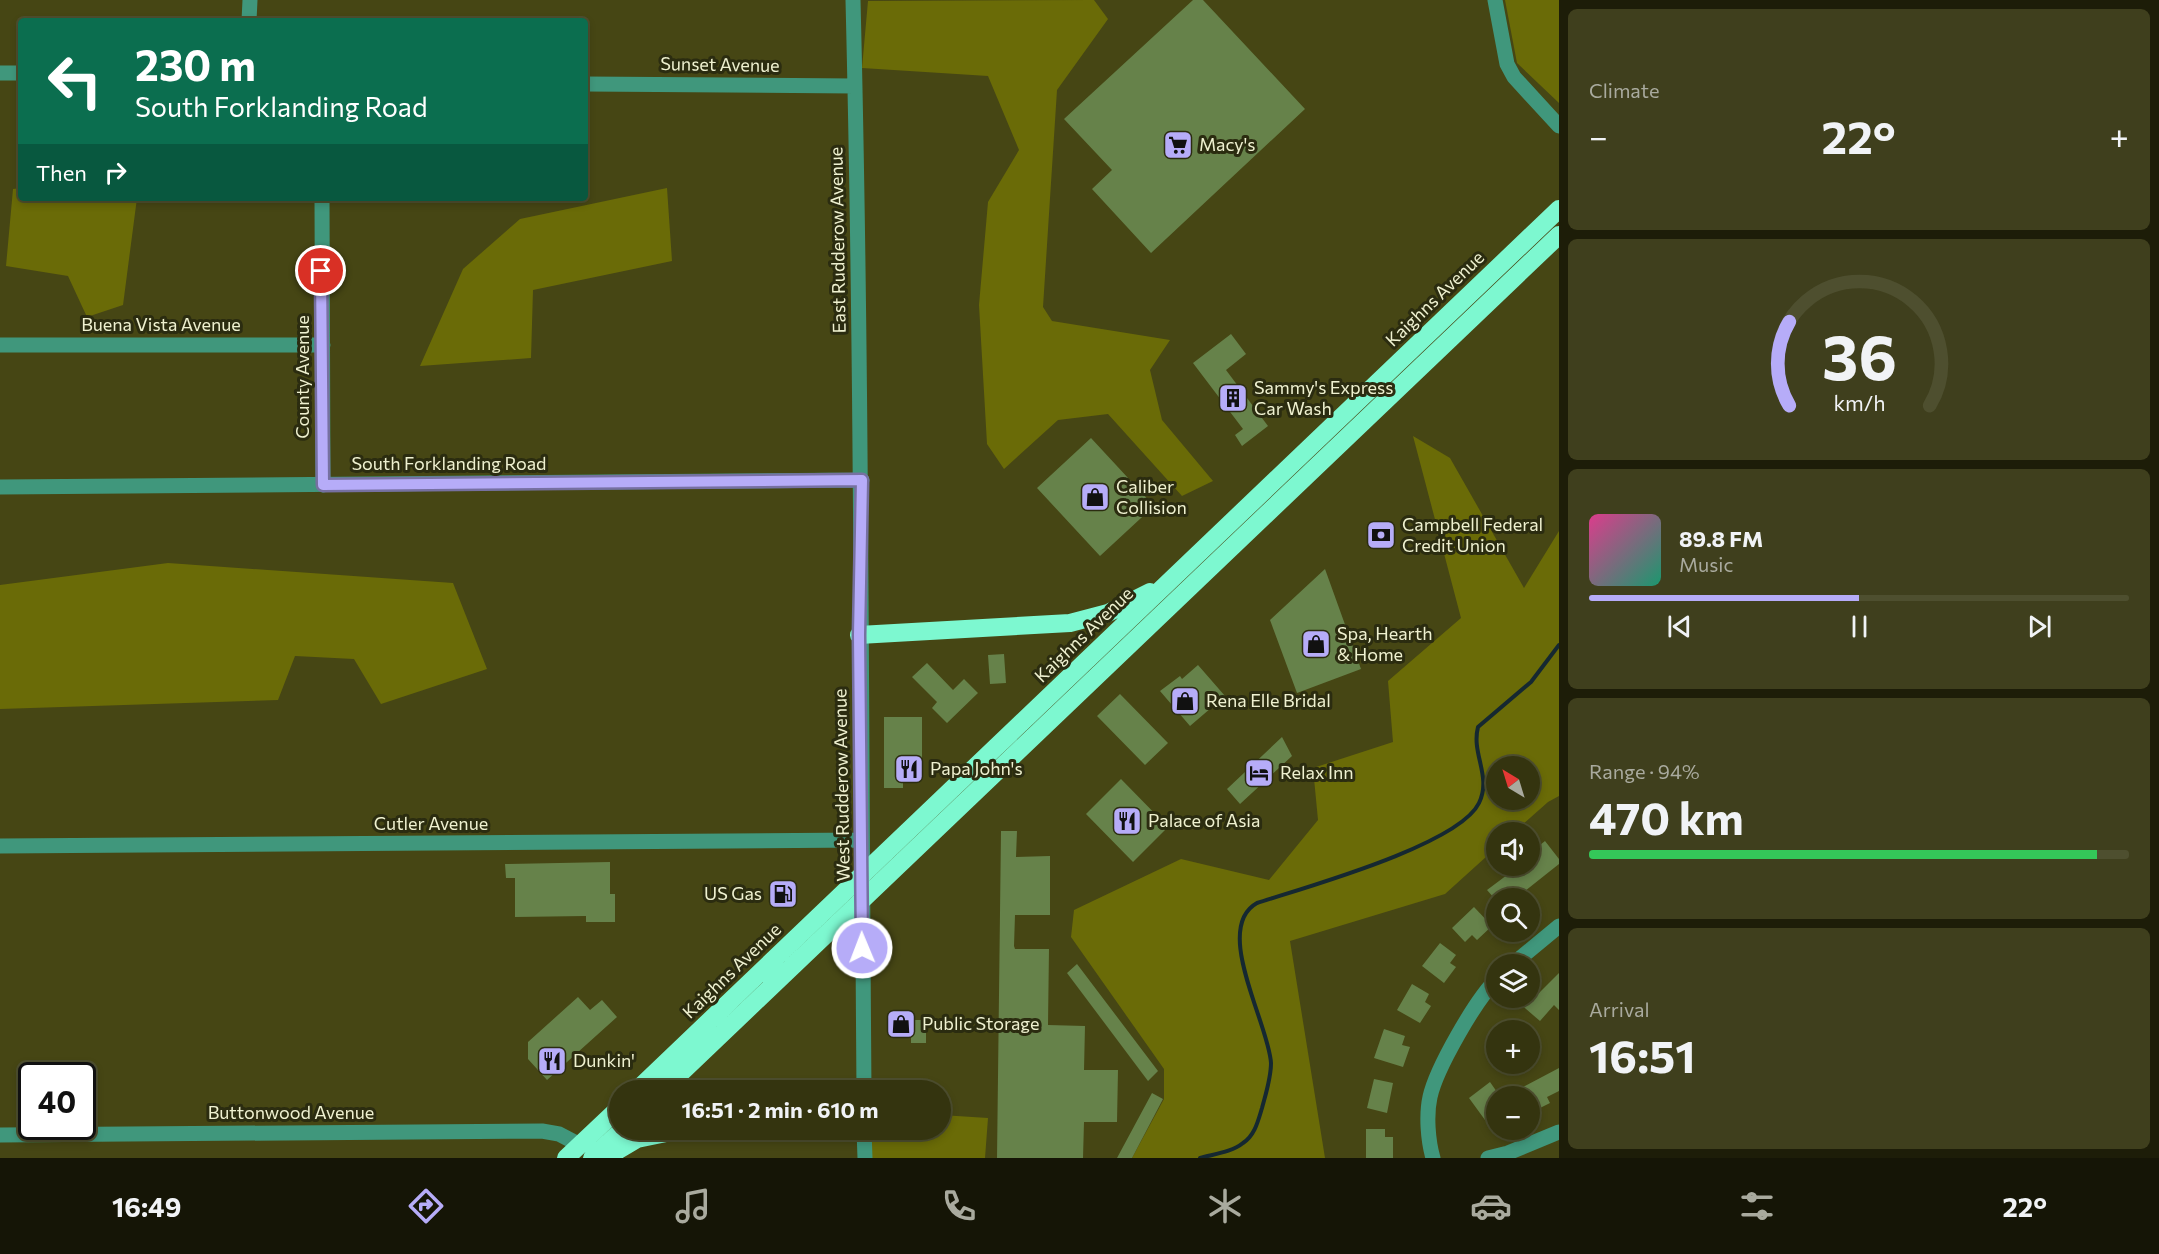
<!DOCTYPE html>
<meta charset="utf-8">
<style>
:root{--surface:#34340f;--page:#3f3f1d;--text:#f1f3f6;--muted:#a9aa9e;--line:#4e4f2f;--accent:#b6acf8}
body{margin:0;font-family:Commissioner,sans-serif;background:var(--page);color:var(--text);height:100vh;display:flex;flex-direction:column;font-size:22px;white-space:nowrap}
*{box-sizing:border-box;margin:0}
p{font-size:20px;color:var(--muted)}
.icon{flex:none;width:33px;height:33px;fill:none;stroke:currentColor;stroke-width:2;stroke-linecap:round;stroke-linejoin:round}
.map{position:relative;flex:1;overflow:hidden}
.sheet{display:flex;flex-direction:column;gap:9px;padding:9px;background:#1d1d08;width:600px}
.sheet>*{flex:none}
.guide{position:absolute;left:18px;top:18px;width:570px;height:183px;border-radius:6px;box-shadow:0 3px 9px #0003,0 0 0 2px var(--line);background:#0b6e4f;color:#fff;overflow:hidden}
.needle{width:39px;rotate:322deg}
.controls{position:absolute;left:1486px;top:756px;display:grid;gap:12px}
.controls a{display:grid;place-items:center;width:54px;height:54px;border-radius:50%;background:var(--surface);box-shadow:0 3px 9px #0003,0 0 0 2px var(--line);font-size:30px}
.speed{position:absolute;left:18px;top:1062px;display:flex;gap:12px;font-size:30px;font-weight:700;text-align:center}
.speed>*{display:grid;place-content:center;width:78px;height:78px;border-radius:50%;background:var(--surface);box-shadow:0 3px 9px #0003,0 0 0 2px var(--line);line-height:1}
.speed .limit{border:3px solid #111;border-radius:9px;background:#fff;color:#111}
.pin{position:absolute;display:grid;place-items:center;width:51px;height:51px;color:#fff;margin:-26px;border:3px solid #fff;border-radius:50%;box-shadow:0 2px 6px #0007}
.me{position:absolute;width:66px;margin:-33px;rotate:359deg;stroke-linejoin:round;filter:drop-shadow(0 0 4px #0008)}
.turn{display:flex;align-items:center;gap:21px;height:126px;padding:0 18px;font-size:27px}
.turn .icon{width:78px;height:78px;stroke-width:2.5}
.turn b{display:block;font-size:42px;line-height:51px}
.then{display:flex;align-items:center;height:57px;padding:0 18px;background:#0003;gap:12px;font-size:22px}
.big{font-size:45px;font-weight:700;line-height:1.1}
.sheet .tile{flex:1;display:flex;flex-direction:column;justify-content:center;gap:9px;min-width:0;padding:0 21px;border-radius:9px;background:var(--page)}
.sheet .dial{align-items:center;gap:0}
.dial svg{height:156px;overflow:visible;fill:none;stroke:var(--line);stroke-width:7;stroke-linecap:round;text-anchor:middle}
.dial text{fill:var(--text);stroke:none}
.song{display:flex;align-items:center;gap:18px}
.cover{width:72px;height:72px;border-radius:9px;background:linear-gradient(135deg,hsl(330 70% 55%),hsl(160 70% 35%))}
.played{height:6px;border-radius:3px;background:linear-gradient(90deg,var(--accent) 50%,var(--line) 50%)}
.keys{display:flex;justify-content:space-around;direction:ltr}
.heat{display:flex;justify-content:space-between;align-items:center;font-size:33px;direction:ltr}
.charge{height:9px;border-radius:4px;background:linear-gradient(90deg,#34c759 94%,var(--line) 0)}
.trip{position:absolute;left:609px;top:1080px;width:342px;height:60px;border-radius:30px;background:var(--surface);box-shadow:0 3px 9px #0003,0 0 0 2px var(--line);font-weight:700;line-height:60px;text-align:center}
.tabs{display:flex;height:96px;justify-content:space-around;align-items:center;background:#151506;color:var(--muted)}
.tabs .icon{width:42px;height:42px}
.tabs .active{color:var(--accent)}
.tabs b{font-size:27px;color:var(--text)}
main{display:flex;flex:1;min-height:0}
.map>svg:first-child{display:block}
.green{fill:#6a6b07;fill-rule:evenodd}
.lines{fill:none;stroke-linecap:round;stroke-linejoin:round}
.stream{stroke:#152831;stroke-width:4}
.building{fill:#66824a}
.minor{stroke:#40977c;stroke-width:15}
.highway{stroke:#7df8d0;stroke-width:18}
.route-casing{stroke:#7670a1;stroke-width:15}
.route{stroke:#b6acf8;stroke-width:10}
.labels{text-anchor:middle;stroke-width:6;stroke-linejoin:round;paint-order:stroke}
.street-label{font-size:18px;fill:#eff1d0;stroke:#2b2c10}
.poi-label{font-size:18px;fill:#eff1d0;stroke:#2b2c10;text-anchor:start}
</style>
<main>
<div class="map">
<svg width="1559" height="1158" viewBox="0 0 1559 1158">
<rect width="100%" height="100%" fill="#464614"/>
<path class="green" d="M1094,0l14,19 -51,71 -14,217 9,14 118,19 -20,30 12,50 51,61 -31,15 -74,-82 -50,6 -54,49 -17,-25 -8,-139 9,-103 31,-52 -31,-74 -126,-8 6,-67z
M1505,0h54v103l-42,-40z
M21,188v10h116l-14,107 -36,12 -19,-41 -62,-10 7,-77z
M667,188l5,73 -139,29 -2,68 -111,8 43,-97 57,-50z
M1413,436l37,22 74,130 35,-57v265l-11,6 -34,30h-17v15l-52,47 -155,47 35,217h-193l32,-59v-30l-93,-132 3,-27 107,-51 88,21 49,-60 -5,-52 80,-26 -5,-61 73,-63zM1530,766v34h-33v-34z
M168,563l285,20 34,86 -106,35 -27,-45 -59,-3 -17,44 -278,9v-124z
M941,1115l47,3 -3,40h-113l-2,-26 70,-2z"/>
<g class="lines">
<path class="stream" d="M1200,1158c14,-4 32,-6 43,-15 12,-8 15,-22 19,-35 4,-15 9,-30 9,-45 -2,-39 -59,-135 -14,-160 46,-15 202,-58 222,-100 13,-27 -8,-49 -1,-76l53,-45 28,-37"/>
</g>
<path class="building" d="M1193,0h10l102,109 -154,144 -59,-64 20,-19 -48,-51z
M1231,334l15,20 -20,16 42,56 -26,20 -7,-11 8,-6 -50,-66z
M1091,438l63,68 -54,50 -63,-68z
M1325,569l36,100 -64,24 -27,-73z
M1004,654l2,29 -16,1 -2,-29z
M927,663l26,27 11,-11 14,14 -31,30 -15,-15 5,-6 -25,-25z
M1198,665l27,31 -35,30 -30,-35 20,-15 2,3z
M1120,694l48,49 -23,22 -48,-49z
M884,717h38v54l-12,11h-7v6h-19z
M1282,737l10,19 -52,48 -13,-15z
M1121,779l47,48 -35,35 -47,-48z
M1001,831h16l-1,26 34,-1v59h-35l-1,31 1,3h34l-1,76 37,1 -1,44h34l-1,52h-33l-1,36h-86z
M1545,841l14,18v5l-34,27 2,2 -7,5h-26l-7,-8 32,-24h11v-13z
M610,862v32h5v28h-29v-6l-71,1v-39h-9l-1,-14z
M1474,907l18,19 -15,14 -5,-5 -7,7 -13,-14z
M1440,943l16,12 -6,8 6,4 -12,16 -22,-17z
M1077,964l81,107 -10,10 -81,-108z
M1559,973v37l-5,-5 -14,16 -27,-23h17v-13l9,8z
M1412,984l17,10 -4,8 6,4 -11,17 -23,-13z
M578,997l12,13 12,-10 15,17 -70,63 -19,-21v-17z
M911,1020h15v23h-15z
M1384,1029l21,7 -3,9 8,2 -7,20 -29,-9z
M1559,1068v23l-12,6 3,6 -20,10v-17h-7l-4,-7z
M1374,1079l19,4 -6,30 -20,-5z
M1490,1082l7,10v19l-12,9 -16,-22z
M1152,1093l11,6 -31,59h-15z
M1366,1129h19v8h8v21h-27z"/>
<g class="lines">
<path class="minor" d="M853,0c9,364 8,727 11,1090
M1495,0l12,64 7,13 45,49
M249,21l1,-21
M0,73h21
M585,84l270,2
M322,198l1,287
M0,345h323
M0,487l862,-7
M0,846l862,-6
M1513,964l46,-38
M864,1130l1,28
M676,1131l134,-1
M0,1135l542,-4 17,3 21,11
M1433,1158c-5,-17 -7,-43 -3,-61 6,-28 46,-98 67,-118
M1488,1158l20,-5 51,-21"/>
<path class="highway" d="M859,635l211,-12 38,-10 42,-21
M637,1090l922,-881
M663,1090l896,-855
M566,1158l54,-51
M592,1158l30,-28
M605,1158l32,-19 39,-8"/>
</g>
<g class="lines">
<g class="route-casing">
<path id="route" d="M321,271l2,214 539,-5 -3,155 3,313"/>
</g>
<use href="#route" class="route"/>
</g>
<defs>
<g id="supermarket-square" transform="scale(1.5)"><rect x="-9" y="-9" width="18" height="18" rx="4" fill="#b6acf8" stroke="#2b2c10"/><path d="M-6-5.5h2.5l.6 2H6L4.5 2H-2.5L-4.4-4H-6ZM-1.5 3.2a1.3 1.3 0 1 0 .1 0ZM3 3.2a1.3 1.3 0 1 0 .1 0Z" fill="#111"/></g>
<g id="building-square" transform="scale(1.5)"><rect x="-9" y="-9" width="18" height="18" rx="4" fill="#b6acf8" stroke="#2b2c10"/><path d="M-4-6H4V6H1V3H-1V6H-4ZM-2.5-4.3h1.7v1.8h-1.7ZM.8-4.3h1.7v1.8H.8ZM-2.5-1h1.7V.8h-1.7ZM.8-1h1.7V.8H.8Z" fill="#111"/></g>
<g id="shop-square" transform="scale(1.5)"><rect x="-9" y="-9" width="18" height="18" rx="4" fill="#b6acf8" stroke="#2b2c10"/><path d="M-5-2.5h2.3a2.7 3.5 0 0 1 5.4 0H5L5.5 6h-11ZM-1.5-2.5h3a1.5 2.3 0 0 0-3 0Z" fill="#111"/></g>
<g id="bank-square" transform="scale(1.5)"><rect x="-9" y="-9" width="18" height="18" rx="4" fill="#b6acf8" stroke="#2b2c10"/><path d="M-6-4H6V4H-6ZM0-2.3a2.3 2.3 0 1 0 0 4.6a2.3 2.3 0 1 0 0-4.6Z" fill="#111"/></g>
<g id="restaurant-square" transform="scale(1.5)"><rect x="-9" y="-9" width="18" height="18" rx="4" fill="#b6acf8" stroke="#2b2c10"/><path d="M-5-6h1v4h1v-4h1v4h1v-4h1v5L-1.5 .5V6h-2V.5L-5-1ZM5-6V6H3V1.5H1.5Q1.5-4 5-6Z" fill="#111"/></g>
<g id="hotel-square" transform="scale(1.5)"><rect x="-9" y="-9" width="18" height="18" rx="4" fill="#b6acf8" stroke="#2b2c10"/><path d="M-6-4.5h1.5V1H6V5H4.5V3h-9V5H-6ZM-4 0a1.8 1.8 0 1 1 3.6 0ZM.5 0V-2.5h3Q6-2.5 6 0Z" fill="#111"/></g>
<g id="fuel-square" transform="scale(1.5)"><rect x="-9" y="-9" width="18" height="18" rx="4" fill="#b6acf8" stroke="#2b2c10"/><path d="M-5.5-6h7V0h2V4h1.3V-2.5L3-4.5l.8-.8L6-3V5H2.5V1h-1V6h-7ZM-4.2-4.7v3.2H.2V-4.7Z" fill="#111"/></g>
</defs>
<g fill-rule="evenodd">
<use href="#supermarket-square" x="1178" y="145"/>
<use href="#building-square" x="1233" y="398"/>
<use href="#shop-square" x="1095" y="497"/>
<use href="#bank-square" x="1381" y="535"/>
<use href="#shop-square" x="1316" y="644"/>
<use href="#shop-square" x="1185" y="701"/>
<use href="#restaurant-square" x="909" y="769"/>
<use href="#hotel-square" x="1259" y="773"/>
<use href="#restaurant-square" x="1127" y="821"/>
<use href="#fuel-square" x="783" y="894"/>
<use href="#shop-square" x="901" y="1024"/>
<use href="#restaurant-square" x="552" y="1061"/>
</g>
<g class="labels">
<g class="street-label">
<text transform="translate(720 65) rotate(1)" y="6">Sunset Avenue</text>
<text transform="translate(838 240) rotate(-91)" y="6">East Rudderow Avenue</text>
<text transform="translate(1435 299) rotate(-44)" y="6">Kaighns Avenue</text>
<text x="161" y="331">Buena Vista Avenue</text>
<text transform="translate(303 377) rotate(-90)" y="6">County Avenue</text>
<text x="449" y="470">South Forklanding Road</text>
<text transform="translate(1084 635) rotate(-44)" y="6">Kaighns Avenue</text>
<text transform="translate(842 785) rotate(-91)" y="6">West Rudderow Avenue</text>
<text x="431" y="830">Cutler Avenue</text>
<text transform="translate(732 971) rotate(-44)" y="6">Kaighns Avenue</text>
<text x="291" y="1119">Buttonwood Avenue</text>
</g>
<g class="poi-label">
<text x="1199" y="151">Macy's</text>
<text x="1254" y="394">Sammy's Express<tspan x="1254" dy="21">Car Wash</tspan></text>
<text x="1116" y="493">Caliber<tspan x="1116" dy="21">Collision</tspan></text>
<text x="1402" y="531">Campbell Federal<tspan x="1402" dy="21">Credit Union</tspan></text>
<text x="1337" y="640">Spa, Hearth<tspan x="1337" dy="21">&amp; Home</tspan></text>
<text x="1206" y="707">Rena Elle Bridal</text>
<text x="930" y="775">Papa John's</text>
<text x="1280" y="779">Relax Inn</text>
<text x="1148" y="827">Palace of Asia</text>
<text x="762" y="900" text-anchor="end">US Gas</text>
<text x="922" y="1030">Public Storage</text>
<text x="573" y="1067">Dunkin'</text>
</g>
</g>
</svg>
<div class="controls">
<a><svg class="needle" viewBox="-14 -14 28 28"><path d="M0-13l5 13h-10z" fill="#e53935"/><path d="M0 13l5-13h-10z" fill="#a9aa9e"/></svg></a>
<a><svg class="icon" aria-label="sound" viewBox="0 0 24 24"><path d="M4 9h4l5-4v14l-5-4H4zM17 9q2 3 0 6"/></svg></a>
<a><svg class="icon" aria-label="search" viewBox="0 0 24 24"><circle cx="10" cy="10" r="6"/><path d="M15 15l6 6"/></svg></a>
<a><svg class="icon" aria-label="layers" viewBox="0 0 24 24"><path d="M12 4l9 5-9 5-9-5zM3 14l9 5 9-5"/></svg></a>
<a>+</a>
<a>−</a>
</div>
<div class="speed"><div class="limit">40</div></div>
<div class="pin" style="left:321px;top:271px;background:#d93025"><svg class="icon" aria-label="arrive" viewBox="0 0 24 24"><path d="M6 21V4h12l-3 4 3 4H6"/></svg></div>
<svg class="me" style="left:862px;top:948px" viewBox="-20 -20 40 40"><circle r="17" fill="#b6acf8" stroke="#fff" stroke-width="3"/><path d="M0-11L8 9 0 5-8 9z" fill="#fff"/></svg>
<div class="trip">16:51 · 2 min · 610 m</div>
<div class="guide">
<div class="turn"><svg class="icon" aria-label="left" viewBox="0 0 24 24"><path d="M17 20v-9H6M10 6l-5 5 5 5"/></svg><div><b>230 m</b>South Forklanding Road</div></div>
<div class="then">Then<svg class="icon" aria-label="right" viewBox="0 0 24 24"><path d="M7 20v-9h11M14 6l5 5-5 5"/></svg></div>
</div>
</div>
<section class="sheet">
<div class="tile"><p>Climate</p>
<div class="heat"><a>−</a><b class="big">22°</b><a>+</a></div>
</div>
<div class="tile dial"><svg viewBox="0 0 100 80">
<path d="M14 69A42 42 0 1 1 86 69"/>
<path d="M14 69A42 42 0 0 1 14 26" stroke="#b6acf8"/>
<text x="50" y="56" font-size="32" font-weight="700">36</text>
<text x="50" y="72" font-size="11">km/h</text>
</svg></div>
<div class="tile">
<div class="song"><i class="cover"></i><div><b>89.8 FM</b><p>Music</p></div></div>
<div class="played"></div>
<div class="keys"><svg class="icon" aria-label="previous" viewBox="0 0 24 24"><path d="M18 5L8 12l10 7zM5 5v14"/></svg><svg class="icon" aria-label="pause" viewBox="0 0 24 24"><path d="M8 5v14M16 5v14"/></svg><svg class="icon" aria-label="next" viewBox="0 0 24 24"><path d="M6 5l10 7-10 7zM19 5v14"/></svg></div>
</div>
<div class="tile"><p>Range · 94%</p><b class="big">470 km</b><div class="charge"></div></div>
<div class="tile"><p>Arrival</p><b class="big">16:51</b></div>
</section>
</main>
<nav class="tabs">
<b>16:49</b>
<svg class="icon active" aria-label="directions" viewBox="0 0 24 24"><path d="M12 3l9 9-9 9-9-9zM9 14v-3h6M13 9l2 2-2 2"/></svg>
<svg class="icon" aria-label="music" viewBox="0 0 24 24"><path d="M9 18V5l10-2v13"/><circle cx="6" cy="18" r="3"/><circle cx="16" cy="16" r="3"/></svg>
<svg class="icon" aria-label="phone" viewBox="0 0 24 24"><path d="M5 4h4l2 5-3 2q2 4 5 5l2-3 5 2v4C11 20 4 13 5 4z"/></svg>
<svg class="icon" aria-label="climate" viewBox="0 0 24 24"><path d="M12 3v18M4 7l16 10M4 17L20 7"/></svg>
<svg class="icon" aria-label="car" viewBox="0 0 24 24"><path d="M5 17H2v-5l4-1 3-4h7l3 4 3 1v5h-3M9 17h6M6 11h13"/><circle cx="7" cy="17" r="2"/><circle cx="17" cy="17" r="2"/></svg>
<svg class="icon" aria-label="filters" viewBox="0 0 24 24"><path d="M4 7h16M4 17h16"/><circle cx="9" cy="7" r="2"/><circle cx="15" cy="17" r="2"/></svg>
<b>22°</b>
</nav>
